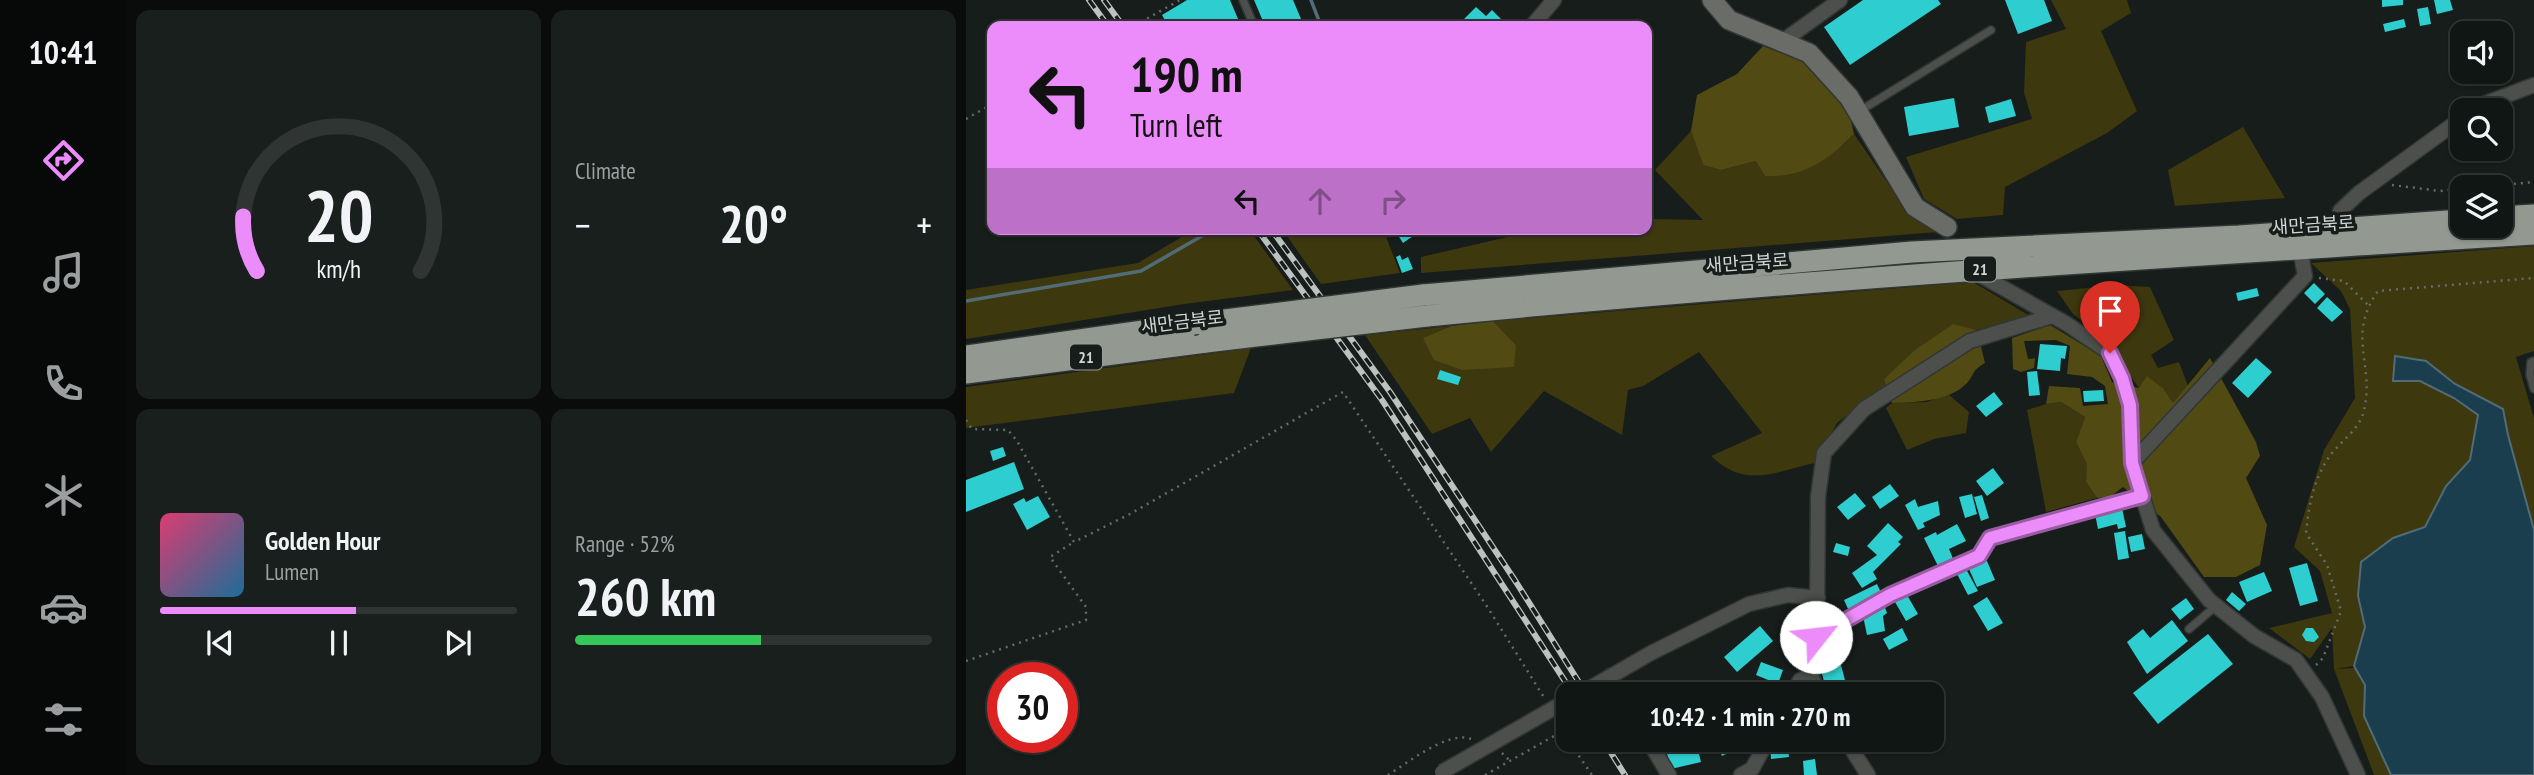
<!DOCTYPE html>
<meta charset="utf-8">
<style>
:root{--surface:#101614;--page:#191f1d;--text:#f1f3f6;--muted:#9c9fa0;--line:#303534;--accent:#ec8cfa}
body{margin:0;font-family:"PT Sans Narrow","Noto Sans KR",sans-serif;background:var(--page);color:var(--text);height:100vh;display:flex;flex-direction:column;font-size:26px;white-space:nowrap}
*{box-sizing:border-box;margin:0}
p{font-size:23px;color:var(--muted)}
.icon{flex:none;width:38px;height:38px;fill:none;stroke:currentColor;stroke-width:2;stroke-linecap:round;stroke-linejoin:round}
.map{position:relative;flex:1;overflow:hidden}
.drawer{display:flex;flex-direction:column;gap:10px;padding:10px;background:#090c0b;width:840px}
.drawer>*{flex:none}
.hud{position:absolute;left:21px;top:21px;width:665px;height:214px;border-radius:14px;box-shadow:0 2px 5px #0004,0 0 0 2px var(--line);background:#ec8cfa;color:#111;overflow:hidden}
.fabs{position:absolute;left:1484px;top:21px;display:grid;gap:14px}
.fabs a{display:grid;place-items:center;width:63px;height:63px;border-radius:14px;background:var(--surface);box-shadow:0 2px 5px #0004,0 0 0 2px var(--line);font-size:35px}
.speed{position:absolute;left:21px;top:662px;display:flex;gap:14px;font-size:35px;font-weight:700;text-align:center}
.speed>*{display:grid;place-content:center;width:91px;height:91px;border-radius:50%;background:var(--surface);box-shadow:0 2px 5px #0004,0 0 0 2px var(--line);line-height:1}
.speed .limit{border:10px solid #d22;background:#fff;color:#111}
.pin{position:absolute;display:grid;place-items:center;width:60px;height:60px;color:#fff;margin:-72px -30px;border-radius:50% 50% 50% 0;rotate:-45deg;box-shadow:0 0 7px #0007}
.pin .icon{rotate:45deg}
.me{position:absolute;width:77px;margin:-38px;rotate:61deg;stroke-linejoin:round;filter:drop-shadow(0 0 5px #0008)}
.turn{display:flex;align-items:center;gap:24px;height:147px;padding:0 28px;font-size:32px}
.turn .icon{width:91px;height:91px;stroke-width:2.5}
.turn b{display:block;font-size:49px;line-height:60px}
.lanes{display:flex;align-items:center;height:66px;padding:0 28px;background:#0003;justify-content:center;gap:35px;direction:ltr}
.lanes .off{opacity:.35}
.big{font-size:52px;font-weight:800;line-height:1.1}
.drawer .widget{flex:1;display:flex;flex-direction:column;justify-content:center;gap:10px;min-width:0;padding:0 24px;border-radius:14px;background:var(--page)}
.drawer .dial{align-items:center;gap:0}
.dial svg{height:182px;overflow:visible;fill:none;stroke:var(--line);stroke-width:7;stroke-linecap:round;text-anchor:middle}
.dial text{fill:var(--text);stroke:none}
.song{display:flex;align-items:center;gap:21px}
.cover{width:84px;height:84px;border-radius:10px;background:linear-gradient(135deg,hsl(340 70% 55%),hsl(200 70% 35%))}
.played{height:7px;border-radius:4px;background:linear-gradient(90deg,var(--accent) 55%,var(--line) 55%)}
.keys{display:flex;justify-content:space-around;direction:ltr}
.heat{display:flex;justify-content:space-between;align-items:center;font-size:38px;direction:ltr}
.charge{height:10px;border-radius:5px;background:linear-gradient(90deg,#34c759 52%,var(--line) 0)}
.drawer .tiles{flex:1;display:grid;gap:10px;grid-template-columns:repeat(2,1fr)}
.trip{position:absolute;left:590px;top:682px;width:388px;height:70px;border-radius:14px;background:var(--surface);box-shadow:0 2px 5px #0004,0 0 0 2px var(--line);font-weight:800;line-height:70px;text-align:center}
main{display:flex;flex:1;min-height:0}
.menu{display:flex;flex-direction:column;width:126px;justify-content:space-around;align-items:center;background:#060908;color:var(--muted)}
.menu .icon{width:49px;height:49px}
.menu .selected{color:var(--accent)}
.menu b{font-size:32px;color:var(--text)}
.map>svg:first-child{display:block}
.green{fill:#3d380e}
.forest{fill:#514a13}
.water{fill:#1a3e4e;stroke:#516c76;stroke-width:2}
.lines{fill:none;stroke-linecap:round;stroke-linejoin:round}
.stream{stroke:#516c76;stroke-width:3.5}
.building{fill:#2ecdcf}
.lane-casing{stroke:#303734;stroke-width:10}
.street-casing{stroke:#303734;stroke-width:17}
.secondary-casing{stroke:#303734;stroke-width:22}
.highway-casing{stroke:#303734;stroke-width:24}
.path{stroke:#656b68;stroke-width:2.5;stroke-dasharray:2 5;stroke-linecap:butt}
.lane{stroke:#4d4f4c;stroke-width:7}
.street{stroke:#4d4f4c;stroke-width:14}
.secondary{stroke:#696c67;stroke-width:19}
.highway{stroke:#939890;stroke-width:21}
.rail-casing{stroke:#bcc2bf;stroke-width:6}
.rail{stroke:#161d1a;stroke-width:3.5;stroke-dasharray:10;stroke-linecap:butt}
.street-bridge-casing{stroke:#303734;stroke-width:17;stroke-linecap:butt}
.highway-bridge-casing{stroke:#303734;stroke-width:24;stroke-linecap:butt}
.street-bridge{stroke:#4d4f4c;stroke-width:14}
.highway-bridge{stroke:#939890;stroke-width:21}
.route-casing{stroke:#995ba2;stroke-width:18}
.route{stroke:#ec8cfa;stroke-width:12}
.labels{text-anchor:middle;stroke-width:7;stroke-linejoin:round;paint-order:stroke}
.shield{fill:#161d1a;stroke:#999e9c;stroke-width:2}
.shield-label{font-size:16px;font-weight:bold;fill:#d1d6d4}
.street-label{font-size:18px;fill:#d1d6d4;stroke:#161d1a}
</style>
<main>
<nav class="menu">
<b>10:41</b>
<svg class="icon selected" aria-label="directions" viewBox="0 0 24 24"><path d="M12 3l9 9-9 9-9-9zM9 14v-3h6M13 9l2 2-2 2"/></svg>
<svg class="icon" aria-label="music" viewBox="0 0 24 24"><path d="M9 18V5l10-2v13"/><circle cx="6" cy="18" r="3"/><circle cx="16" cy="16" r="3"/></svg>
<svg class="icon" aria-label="phone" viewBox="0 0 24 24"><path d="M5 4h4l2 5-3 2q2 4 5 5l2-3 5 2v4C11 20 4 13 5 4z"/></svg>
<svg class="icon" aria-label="climate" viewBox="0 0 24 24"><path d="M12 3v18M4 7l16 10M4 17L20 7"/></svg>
<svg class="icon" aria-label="car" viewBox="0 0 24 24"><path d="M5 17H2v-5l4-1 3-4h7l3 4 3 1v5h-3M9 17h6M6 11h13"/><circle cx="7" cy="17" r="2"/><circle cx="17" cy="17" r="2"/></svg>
<svg class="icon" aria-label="filters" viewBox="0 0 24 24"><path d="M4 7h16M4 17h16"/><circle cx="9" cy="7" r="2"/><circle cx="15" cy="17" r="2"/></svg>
</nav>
<section class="drawer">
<div class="tiles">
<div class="widget dial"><svg viewBox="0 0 100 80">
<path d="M14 69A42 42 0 1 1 86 69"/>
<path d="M14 69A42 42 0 0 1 8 45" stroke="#ec8cfa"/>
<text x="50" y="56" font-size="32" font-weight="700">20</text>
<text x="50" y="72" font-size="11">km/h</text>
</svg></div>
<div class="widget"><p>Climate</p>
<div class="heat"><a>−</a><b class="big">20°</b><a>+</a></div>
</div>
<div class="widget">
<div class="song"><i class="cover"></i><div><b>Golden Hour</b><p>Lumen</p></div></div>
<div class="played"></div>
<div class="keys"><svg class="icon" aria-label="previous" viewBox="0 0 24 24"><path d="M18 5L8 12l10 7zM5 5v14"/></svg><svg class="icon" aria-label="pause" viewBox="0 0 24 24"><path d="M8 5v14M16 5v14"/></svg><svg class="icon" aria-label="next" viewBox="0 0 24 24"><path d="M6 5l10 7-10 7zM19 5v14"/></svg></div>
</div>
<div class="widget"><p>Range · 52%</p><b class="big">260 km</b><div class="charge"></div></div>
</div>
</section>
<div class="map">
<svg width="1568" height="775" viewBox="0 0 1568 775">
<rect width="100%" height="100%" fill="#161d1a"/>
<path class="green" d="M1085,0h76l4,13 -30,18 36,80 -30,22 -102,54 -2,28 -46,4 -33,-20 -18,-42 126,-38 -8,-26 2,-51 40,-13z
M1277,127l42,71 -110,8 -7,-36z
M725,131l12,34 18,5 35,-9 86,-15 12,-12 48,70 36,28 -517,41v-16l121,-28h105v-10l56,1 -48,-50z
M229,229h54l44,61 -109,14 -218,35v-49l172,-27z
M316,229h101l17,44 -79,11z
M1568,246v105l-18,6 18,61v112l-26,-95 -5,-26 -48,-25 -29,-23 -33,20h27l34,17 24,17 -8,45 -24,26 -21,41 -32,11 -35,57 7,32 -11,39 -18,3 19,-1 10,17 -1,31 27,59h-17l-40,-106 -2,-41 -22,31 -41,-31 63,-15 -12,-42 -26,-24 30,-97 31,-52 -5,-89 -9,-18 -30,-28z
M1007,282l57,34 -53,14 -24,-5 -68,53 1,7 -49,38 -22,40c-41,9 -70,26 -104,-7l51,-23 -63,-81 -56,34 -15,4 -6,45 -78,-44 -53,61 -21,-34 -38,16 -67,-99 86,-9 -27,12 92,7 -23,-24z
M1151,285l33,2 24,53 -23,15 7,13 21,-6 9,24 -15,18 -10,-16 -15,-11 -9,11 -39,-54 -27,-20 -16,-23z
M285,348l-17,45 -268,35v-41z
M982,394l21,18 -3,21 -32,6 -27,11 -21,-42 6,-5 35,-1z
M1095,402l24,15 -9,25 12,22 -2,18 11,16 -51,14 -19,-102 19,-6z"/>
<path class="forest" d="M797,46l45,17 41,48 5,23c-26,26 -51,44 -89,42l-9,-15 -35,9 -18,-5 -12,-34 6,-36 40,-21z
M527,321l23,24 -2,22 -52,3 -28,-10 -11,-22 28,-12z
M987,324l24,6 8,33c-15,9 -9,10 -18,20 -18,19 -51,19 -75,20l-8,-24 31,-29z
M1084,325l51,31 11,26 27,6 8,-12 16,12 10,15 37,-45 46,84 4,14 -14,22 21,47 -7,40 -24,12h-32l-43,-60 -38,-30 -13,10 -13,1 -11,-16 1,-18 -11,-22 9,-25 -24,-15 -15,2 3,-18 31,2 3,18 25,-2 -3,-18 -13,-9 -25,-3 3,-28 -14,-6 -32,1 4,18 7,-1 -1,10 -13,4 -8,-3 -1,-31z"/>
<path class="water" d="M1429,356l31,5 29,23 48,25 5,26 26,95v245h-143l-27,-59 1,-31 -11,-19 11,-39 -7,-31 3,-34 32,-24 32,-11 21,-41 24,-26 8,-45 -24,-17 -34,-17h-27z"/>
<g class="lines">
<path class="stream" d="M345,0l10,26
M0,301l175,-30 73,-42"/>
</g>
<path class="building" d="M221,0h43l11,26h-73l-6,-11z
M288,0h39l11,26h-39z
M897,0h75l3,4 -91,61 -26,-38z
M1039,0h39l8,21 -34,13z
M1416,0h21v5l-21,2z
M1468,0h16l3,10 -16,4z
M510,7l10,9 6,-6 11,11 -5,5h-30l-6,-5z
M1462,7l3,17 -11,2 -3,-17z
M1438,19l2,8 -21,5 -2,-8z
M988,98l5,29 -50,9 -5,-29z
M1045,99l5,17 -27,7 -4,-16z
M428,229h29l-20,14z
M434,255l2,5 6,-3 5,12 -11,4 -6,-16z
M1348,283l11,11 -10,10 -11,-11z
M1291,288l2,8 -21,5 -2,-8z
M1361,297l16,15 -11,10 -15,-14z
M1074,344l27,2 -2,13 -4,-1 -1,13 -23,-2z
M1290,358l16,14 -24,26 -16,-15z
M474,370l21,7 -3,8 -21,-6z
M1071,371l3,24 -11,1 -2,-24z
M1137,390l1,11 -20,1 -1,-11z
M1028,392l9,12 -17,13 -10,-11z
M37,447l3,9 -13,5 -3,-10z
M48,462l10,27 -58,23v-32z
M1027,468l11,15 -17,13 -11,-15z
M924,484l9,12 -19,13 -8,-12z
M889,493l11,13 -18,14 -11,-13z
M1006,494l5,20 -12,4 -6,-21z
M1016,495l7,23 -8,3 -7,-24z
M72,496l12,21 -23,13 -14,-26 11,-6 2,4z
M949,499l3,8 20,-6 2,14 -17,8 2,4 -7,3 -13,-25z
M1156,508l4,19 -8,2 -1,-5 -19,5 -3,-15z
M922,523l15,14 -5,5 3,2 -28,28 4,7 -15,9 -10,-15 25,-18 -10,-9z
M991,524l9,17 -17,8 5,12 -15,7 -15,-30 12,-6 1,3z
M1159,531l4,27 -11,2 -4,-27z
M1176,534l3,15 -14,3 -3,-15z
M870,543l14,4 -2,9 -15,-4z
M1021,561l8,19 -18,7 -8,-18z
M1341,563l11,38 -18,5 -11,-38z
M1000,569l12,22 -10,4 -11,-21z
M1298,572l8,19 -25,11 -8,-20z
M911,584l5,11 -33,16 -5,-11z
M1266,592l14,12 -7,7 -13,-11z
M941,595l11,19 -12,7 -11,-19z
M1021,597l16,26 -15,8 -15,-25z
M1220,598l8,11 -14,11 -9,-11z
M918,605l3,8 -4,3 2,15 -18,4 -4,-19z
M1206,620l16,21 -41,33 -20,-32 16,-13 7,9z
M794,626l13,15 -36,31 -13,-15z
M936,628l6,12 -19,10 -6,-11z
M1340,628h7l6,9 -5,5 -8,-1 -4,-6z
M1242,634l25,30 -75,60 -25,-31z
M795,662l22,8 -5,14 -22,-9z
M875,665l5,19 -20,5 -5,-19z
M763,740h12l3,5 -22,11 -5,-10z
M821,741l2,16 -18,2 -1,-16z
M731,746l4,16 -30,7 -4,-15z
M849,759l2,16h-13l-1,-14z"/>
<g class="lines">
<g class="lane-casing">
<path id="lane" d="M277,0l11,26
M892,112l133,-82
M1568,361l-3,1 -1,13 4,14
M1223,629l27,-23"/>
</g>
<g class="street-casing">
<path id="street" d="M566,26l22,-26
M817,41l57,-41
M1507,110l8,-5 53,-20
M1374,211l19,-18 103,-75
M1016,276l85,48 43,29 12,25 8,27 2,58 21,67 56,70 45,36 42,24 26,37 36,78
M1166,463l173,-187 -3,-16
M850,637l74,-42 89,-39 11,-18 152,-42
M685,653l98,-49 39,-9 30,3
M644,676l11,19
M827,695l7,-15 11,-5
M854,695l-9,-20 6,-48 1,-130 6,-44 40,-44 106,-68 82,-25
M682,740l21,35
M880,740l22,35
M775,775l11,-6 16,-29"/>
</g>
<g class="secondary-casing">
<path id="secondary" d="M746,0l17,20 80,33 40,44 66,110 32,20"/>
</g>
<g class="highway-casing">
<path id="highway" d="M1535,217l33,-2
M457,295l489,-43 327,-16 223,-16
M461,316c368,-36 737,-59 1107,-82
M0,356l227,-32
M0,373l240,-31"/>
</g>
<path class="path" d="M175,22l39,-22
M0,119l26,-15
M1426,185l48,6 22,-2
M1513,187l55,-5
M1353,278l25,3 24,24
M0,420l6,9 36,1 9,11 57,101 56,-28 213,-122 145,216 57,91
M0,661l120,-41v-13l-36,-50 24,-15
M1350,665l7,-7 18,-47 -14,-46 -21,-32c3,-28 7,-52 23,-76 11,-16 31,-27 35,-47 11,-45 -18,-74 14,-119l156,-13
M589,721l37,54
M536,753l8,8
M422,775c19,-12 61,-45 83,-36
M519,775l76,-43"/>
<use href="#lane" class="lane"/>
<use href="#street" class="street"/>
<use href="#secondary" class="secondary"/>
<use href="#highway" class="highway"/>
<g class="rail-casing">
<path id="rail" d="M123,0l19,26
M138,0l19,26
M291,229l125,171 192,295
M305,229l119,163 126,190 71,113
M637,740l22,35"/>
</g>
<use href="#rail" class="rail"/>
<g class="street-bridge-casing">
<path id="street-bridge" d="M612,695l73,-42
M476,772l126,-72"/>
</g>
<g class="highway-bridge-casing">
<path id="highway-bridge" d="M227,324l230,-29
M240,342l221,-26"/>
</g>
<use href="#street-bridge" class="street-bridge"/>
<use href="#highway-bridge" class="highway-bridge"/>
</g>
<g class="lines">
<g class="route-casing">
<path id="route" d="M850,637l74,-42 89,-39 11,-18 152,-42 -10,-33 -2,-58 -8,-27 -12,-25"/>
</g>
<use href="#route" class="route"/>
</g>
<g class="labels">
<g class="shield">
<rect x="998" y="256.5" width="32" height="25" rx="5"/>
<rect x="104" y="344.5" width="32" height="25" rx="5"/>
</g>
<g class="shield-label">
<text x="1014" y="275">21</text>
<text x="120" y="363">21</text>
</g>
<g class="street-label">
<text transform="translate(1347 225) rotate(-4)" y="6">새만금북로</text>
<text transform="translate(781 263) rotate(-4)" y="6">새만금북로</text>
<text transform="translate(216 322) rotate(-7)" y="6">새만금북로</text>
</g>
</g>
</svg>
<div class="fabs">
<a><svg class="icon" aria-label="sound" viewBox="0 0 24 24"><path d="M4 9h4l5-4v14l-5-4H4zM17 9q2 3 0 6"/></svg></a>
<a><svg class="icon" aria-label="search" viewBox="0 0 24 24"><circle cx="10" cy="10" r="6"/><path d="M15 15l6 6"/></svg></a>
<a><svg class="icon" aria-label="layers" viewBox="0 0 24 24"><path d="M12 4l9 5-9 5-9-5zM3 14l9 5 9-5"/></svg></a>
</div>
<div class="speed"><div class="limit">30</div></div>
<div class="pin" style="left:1144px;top:353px;background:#d93025"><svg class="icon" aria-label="arrive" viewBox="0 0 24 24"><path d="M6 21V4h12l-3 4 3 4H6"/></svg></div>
<svg class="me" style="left:850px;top:637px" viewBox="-20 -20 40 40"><circle r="19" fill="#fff"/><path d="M0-13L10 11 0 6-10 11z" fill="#ec8cfa"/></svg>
<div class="trip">10:42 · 1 min · 270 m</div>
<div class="hud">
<div class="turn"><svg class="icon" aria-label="left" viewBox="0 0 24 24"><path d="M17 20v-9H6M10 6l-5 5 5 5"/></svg><div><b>190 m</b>Turn left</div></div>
<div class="lanes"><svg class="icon" aria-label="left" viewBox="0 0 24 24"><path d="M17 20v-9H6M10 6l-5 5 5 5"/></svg><svg class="icon off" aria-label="ahead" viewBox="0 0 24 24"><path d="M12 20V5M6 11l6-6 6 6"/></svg><svg class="icon off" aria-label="right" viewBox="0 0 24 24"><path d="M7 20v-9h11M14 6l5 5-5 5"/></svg></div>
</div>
</div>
</main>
